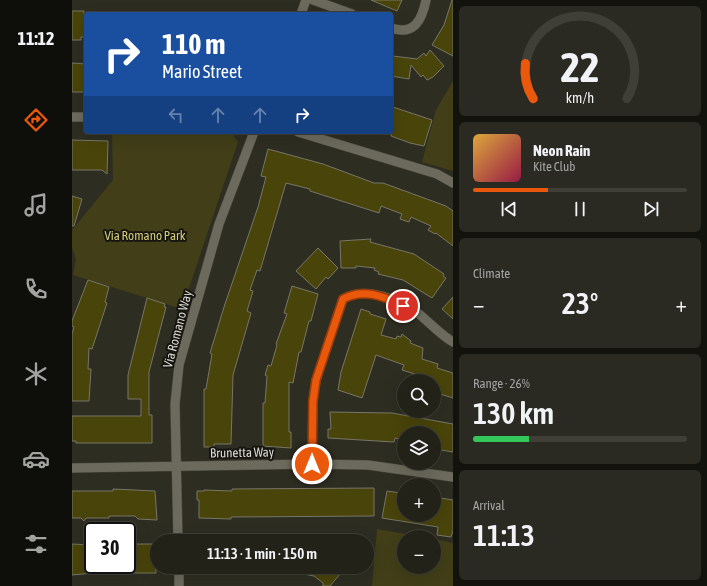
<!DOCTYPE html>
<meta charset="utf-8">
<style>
:root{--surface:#222219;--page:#2a2a22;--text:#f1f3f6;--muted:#a2a4a2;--line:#3f3f38;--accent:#ea580c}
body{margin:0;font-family:"Asap Condensed",sans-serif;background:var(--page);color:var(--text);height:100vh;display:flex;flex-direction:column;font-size:15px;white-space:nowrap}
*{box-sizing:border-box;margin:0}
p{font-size:13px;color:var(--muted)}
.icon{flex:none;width:22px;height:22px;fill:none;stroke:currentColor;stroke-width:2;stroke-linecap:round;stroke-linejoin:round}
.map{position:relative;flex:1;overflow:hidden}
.panel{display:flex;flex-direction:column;gap:6px;padding:6px;background:#13130e;width:254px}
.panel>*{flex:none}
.banner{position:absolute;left:12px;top:12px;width:309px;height:122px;border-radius:4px;box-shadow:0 4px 16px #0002,0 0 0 1px var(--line);background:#1a4fa0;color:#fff;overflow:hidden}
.controls{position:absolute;left:325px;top:374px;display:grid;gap:8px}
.controls a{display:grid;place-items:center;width:44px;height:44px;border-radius:50%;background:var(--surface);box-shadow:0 4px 16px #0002,0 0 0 1px var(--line);font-size:20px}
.speed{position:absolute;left:12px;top:522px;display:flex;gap:8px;font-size:20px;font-weight:700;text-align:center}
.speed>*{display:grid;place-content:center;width:52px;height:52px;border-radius:50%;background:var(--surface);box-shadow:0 4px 16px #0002,0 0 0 1px var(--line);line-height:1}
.speed .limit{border:2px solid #111;border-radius:6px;background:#fff;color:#111}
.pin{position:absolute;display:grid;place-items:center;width:34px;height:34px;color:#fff;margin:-17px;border:2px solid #fff;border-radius:50%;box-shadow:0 1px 4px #0007}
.me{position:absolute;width:44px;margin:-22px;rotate:0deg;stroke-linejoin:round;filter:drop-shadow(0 0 3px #0008)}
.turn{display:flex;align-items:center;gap:14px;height:84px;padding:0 12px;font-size:18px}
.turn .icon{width:52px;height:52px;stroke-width:2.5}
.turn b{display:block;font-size:28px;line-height:34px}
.lanes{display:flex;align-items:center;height:38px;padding:0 12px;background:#0003;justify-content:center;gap:20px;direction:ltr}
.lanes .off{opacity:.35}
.big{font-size:30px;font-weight:600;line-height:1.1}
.panel .card{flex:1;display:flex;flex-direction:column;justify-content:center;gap:6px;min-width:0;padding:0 14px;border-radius:6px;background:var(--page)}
.panel .dial{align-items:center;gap:0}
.dial svg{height:104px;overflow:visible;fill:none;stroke:var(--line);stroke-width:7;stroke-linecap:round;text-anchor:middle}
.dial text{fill:var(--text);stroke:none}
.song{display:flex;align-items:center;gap:12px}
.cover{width:48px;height:48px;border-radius:6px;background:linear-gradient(135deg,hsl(40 70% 55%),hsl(340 70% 35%))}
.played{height:4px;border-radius:2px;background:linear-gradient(90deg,var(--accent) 35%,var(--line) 35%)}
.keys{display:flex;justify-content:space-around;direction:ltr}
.heat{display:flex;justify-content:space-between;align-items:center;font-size:22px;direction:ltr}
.charge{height:6px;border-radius:3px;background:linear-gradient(90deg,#34c759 26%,var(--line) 0)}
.trip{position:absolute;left:78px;top:534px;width:224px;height:40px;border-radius:20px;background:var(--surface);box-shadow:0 4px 16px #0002,0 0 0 1px var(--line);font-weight:600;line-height:40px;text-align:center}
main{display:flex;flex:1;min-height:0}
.dock{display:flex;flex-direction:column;width:72px;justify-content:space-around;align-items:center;background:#0e0e0a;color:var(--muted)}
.dock .icon{width:28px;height:28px}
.dock .selected{color:var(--accent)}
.dock b{font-size:18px;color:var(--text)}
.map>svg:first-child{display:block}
.green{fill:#413e18}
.building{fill:#49440a;stroke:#777668}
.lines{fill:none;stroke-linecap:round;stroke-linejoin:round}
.street-casing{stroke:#49493e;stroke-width:10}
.street{stroke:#6b6a5c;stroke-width:9}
.route-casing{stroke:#983908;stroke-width:10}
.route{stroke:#ea580c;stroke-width:7}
.labels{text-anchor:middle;stroke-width:4;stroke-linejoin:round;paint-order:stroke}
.park-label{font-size:13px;fill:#d3cc7a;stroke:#161510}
.street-label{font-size:13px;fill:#dadad2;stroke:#161510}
</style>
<main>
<nav class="dock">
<b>11:12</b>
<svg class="icon selected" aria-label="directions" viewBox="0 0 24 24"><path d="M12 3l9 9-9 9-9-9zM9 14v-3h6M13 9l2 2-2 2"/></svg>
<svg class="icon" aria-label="music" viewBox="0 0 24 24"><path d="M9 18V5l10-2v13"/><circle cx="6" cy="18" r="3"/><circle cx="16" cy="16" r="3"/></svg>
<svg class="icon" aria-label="phone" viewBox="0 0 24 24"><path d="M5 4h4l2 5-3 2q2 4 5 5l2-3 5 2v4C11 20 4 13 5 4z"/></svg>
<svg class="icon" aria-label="climate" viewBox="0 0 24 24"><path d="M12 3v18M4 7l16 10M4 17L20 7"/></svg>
<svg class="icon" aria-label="car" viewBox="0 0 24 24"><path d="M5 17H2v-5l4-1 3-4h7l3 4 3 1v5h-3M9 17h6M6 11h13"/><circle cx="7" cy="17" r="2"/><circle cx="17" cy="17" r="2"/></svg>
<svg class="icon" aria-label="filters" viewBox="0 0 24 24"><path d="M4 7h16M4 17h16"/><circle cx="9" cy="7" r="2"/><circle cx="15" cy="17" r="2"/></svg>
</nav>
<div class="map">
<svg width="381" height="586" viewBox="0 0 381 586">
<rect width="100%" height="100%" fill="#2e2d21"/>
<path class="green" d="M381,81v90l-31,-9 14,-52z
M40,132h119l7,10 -56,167 -109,-34 3,-16 -4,-11v-18l41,-50z
M305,529l46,8h-19v30h30v-28l19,4v43h-81z"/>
<path class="building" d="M299,0h31l-5,11z
M380,0h1v56l-21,-11 12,-20z
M0,11h12v26h-3v3h-9z
M358,50l14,16 -11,11 -6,3 -4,-5 -2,2 -10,-12 -2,14 -18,-3 2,-20 24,3 7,-6 2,3z
M0,63l14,1v28h-14z
M321,107l39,13 -8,26 -14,-3 -19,-7z
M0,140l36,1 -1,33 -5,-4h-30z
M196,149l55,15 51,19h9l63,23 7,5v35l-17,-13 -1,1 -7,-4 3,-4 -20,-9 -2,5 -9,-3 2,-5 -21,-8 -2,7 -69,-22v-2l-24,-6 -26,88 -3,-1 -7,20 3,1 -6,20 4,2 -18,62 -2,69h-17v3h-10v-58h2l6,-35 -2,-1 14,-46 34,-100 8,-30 -5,-1z
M0,196l10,3 -8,27h-2z
M299,239l-1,3 44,12 30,20 -1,2 3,2 -14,20 -29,-18 -25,-6 1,-2 -5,-2 1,-2 -19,-2v2h-15l-1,-27z
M246,248l20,20 -10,11 -2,-2 -10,12 -20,-18z
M16,280l21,7 -4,15 2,1 -15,46 -3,-1 -1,21h3l-2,32h-17v-67l2,-7 -2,-1v-5z
M220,286l26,8 -7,27h-2l-8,31h-2l-6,31 -4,-1v50h2v16l-28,-2v-43h2l2,-27 -2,-1 3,-10 3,1 6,-21 -1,-1 11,-30 -3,-1z
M381,297v22l-11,-10z
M75,298l18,6 -1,3h2l-17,65v43h3v28h-76v-2h-4v-25h69v-17h-13v-24z
M289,309l9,3v2l16,5 -5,16 15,4 1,-3 4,1 1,-3 9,7 -1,2 13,5 -1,11 16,5 -1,4 16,5v25l-19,-6v-11h-18l2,-6 -16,-5 2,-5 -28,-10 -14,43 -24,-8 3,-18z
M258,412l62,1 61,11v28l-18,-3 -1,-16h-30v7l-9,-2 -1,4 -66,-4v-9h3z
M302,488v28l-143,1v2l-32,-1v-18h-2v-9h7v-1l28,1v-2z
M41,489l42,2 2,29 -19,-1 -3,-3h-26v2h-23l-2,3 -3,-3h-9v-27h41z
M315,491l14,2v3l3,3v16h30v-18l19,3v31l-2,6 -14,-2 1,-8 -56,-9z
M0,544l21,1v20h34v-21h28l1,29h-63l-21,2z
M218,567h56l-16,19h-7v-3l-9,-7 -25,-5z"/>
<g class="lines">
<g class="street-casing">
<path id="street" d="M241,0l39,14
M229,14l5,-14
M319,28c23,8 31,-8 35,-28
M0,117h14
M226,132l139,42 16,9
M240,464l1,-63 3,-21 27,-81c23,-13 56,0 76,15 11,9 22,21 34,28
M0,468l240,-4 56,1 85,12
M106,541l-3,-137 4,-39 40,-141 35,-92
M107,567v19"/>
</g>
<use href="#street" class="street"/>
</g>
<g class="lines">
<g class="route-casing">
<path id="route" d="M240,464l1,-63 3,-21 27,-81c20,-11 41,-3 60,7"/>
</g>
<use href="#route" class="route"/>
</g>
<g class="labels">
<g class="park-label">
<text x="73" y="240">Via Romano Park</text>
</g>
<g class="street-label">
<text transform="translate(105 329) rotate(-75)" y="5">Via Romano Way</text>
<text transform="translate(170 452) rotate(-1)" y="5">Brunetta Way</text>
</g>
</g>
</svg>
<div class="controls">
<a><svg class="icon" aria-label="search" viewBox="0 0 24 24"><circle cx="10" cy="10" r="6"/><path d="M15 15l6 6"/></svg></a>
<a><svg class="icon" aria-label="layers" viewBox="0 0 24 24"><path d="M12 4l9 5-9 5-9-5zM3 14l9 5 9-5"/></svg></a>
<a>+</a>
<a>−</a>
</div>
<div class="speed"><div class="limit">30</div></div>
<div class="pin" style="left:331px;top:306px;background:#d93025"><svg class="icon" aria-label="arrive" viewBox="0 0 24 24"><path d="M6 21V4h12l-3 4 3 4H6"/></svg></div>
<svg class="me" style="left:240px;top:464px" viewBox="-20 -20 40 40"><circle r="17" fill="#ea580c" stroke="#fff" stroke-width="3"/><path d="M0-11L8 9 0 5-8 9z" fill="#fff"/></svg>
<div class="trip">11:13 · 1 min · 150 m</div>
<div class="banner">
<div class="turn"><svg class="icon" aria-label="right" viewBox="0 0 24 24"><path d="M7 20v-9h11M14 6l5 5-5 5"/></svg><div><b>110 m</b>Mario Street</div></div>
<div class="lanes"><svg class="icon off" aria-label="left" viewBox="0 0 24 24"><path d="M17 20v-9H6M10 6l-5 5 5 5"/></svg><svg class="icon off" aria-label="ahead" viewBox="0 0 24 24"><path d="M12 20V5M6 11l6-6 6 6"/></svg><svg class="icon off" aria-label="ahead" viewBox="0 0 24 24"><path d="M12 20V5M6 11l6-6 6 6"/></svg><svg class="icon" aria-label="right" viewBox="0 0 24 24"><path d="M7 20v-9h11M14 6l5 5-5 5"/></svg></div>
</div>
</div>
<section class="panel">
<div class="card dial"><svg viewBox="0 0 100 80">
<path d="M14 69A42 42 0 1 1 86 69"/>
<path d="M14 69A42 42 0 0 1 8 42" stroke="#ea580c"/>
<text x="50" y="56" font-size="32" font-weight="700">22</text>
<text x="50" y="72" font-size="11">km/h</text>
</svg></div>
<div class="card">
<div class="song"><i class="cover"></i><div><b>Neon Rain</b><p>Kite Club</p></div></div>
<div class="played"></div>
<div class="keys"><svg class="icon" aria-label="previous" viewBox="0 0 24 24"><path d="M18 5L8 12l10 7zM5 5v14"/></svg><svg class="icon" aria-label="pause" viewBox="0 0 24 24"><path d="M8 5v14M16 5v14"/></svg><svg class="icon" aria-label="next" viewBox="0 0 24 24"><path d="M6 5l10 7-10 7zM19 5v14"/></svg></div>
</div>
<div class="card"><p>Climate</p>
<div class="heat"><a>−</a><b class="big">23°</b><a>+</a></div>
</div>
<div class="card"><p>Range · 26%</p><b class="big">130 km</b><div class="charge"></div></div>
<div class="card"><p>Arrival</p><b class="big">11:13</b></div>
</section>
</main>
